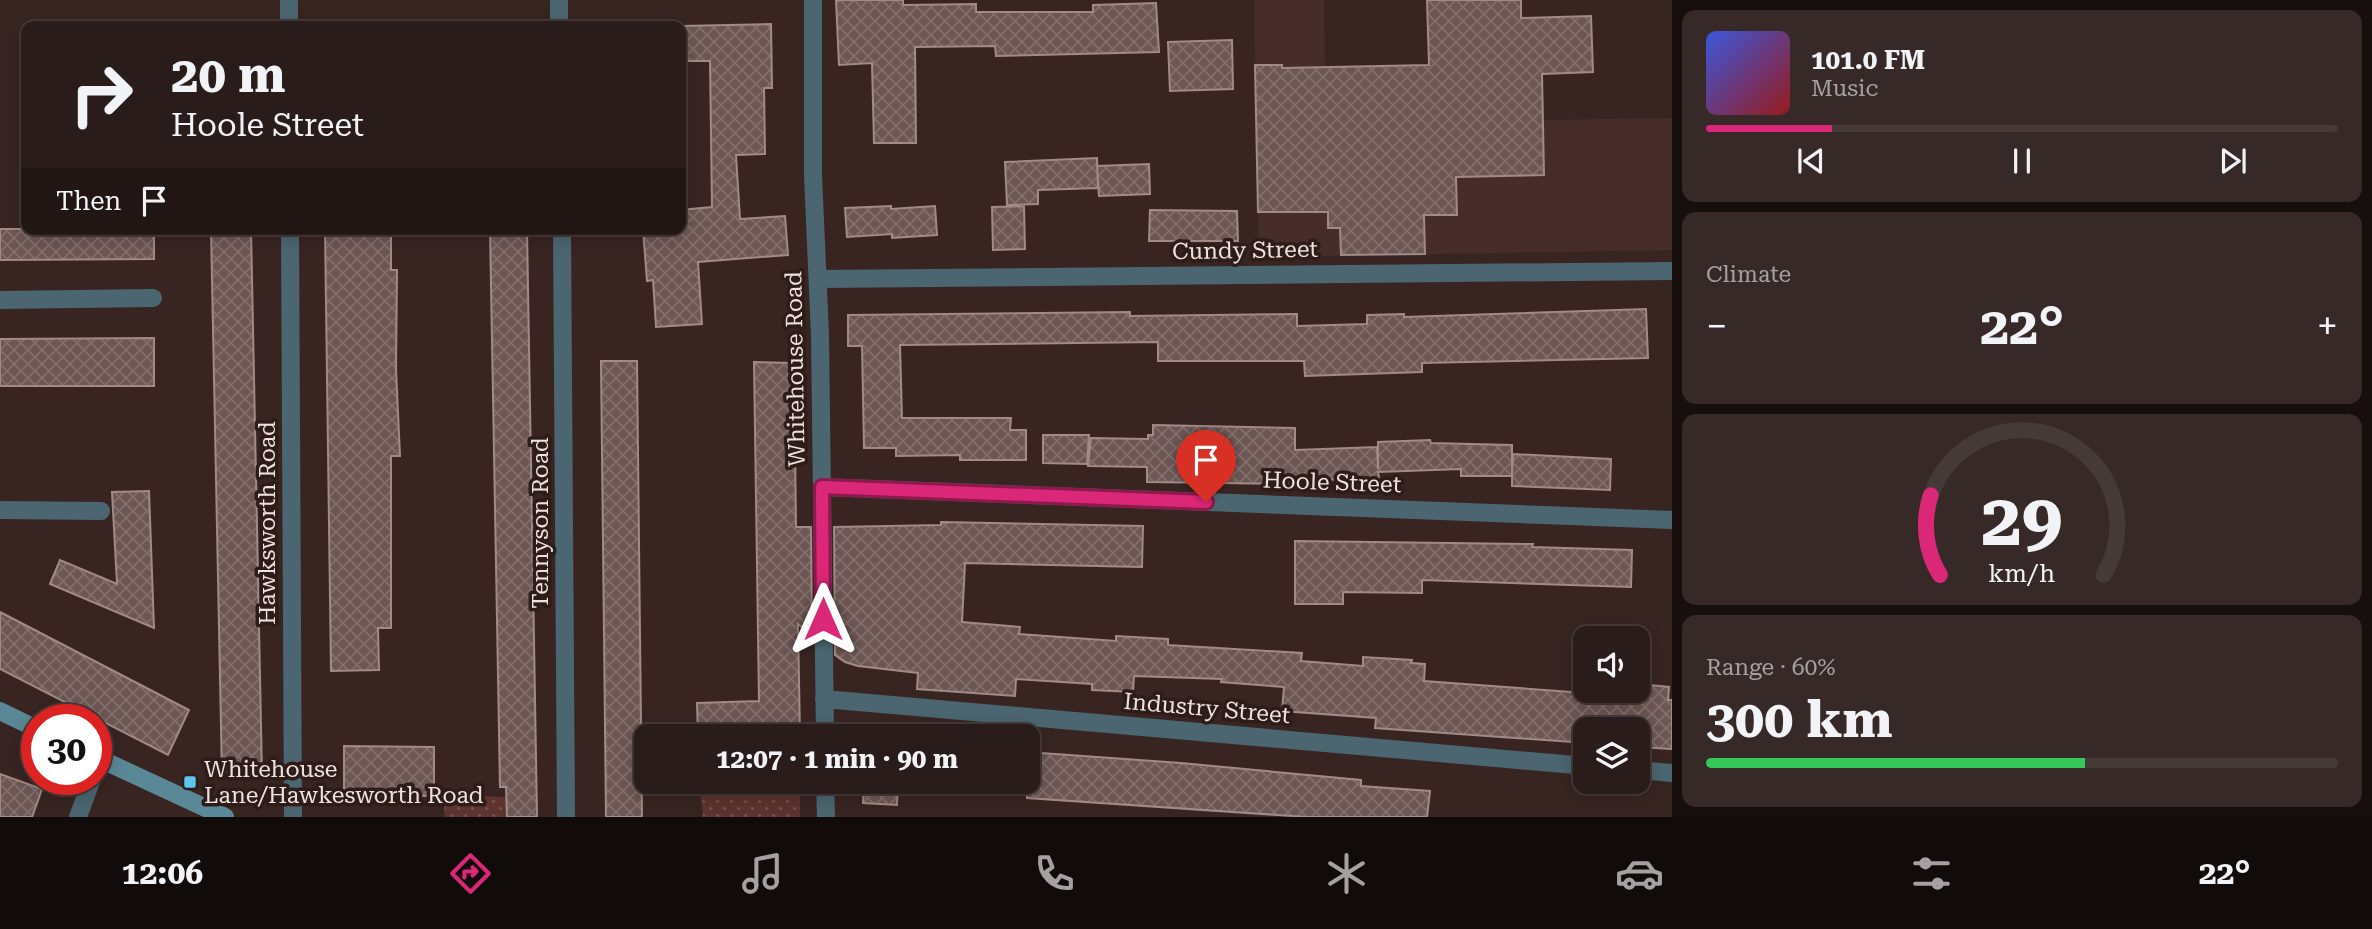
<!DOCTYPE html>
<meta charset="utf-8">
<style>
:root{--surface:#2a1c1a;--page:#362927;--text:#f1f3f6;--muted:#a5a1a2;--line:#463a39;--accent:#db2777}
body{margin:0;font-family:"Roboto Serif",serif;background:var(--page);color:var(--text);height:100vh;display:flex;flex-direction:column;font-size:26px;white-space:nowrap}
*{box-sizing:border-box;margin:0}
p{font-size:23px;color:var(--muted)}
.icon{flex:none;width:38px;height:38px;fill:none;stroke:currentColor;stroke-width:2;stroke-linecap:round;stroke-linejoin:round}
.map{position:relative;flex:1;overflow:hidden}
.drawer{display:flex;flex-direction:column;gap:10px;padding:10px;background:#170f0e;width:700px}
.drawer>*{flex:none}
.banner{position:absolute;left:21px;top:21px;width:665px;height:214px;border-radius:14px;box-shadow:0 4px 18px #0003,0 0 0 2px var(--line);background:#2a1c1a;color:var(--text);overflow:hidden}
.buttons{position:absolute;left:1573px;top:626px;display:grid;gap:14px}
.buttons a{display:grid;place-items:center;width:77px;height:77px;border-radius:14px;background:var(--surface);box-shadow:0 4px 18px #0003,0 0 0 2px var(--line);font-size:35px}
.speed{position:absolute;left:21px;top:704px;display:flex;gap:14px;font-size:35px;font-weight:700;text-align:center}
.speed>*{display:grid;place-content:center;width:91px;height:91px;border-radius:50%;background:var(--surface);box-shadow:0 4px 18px #0003,0 0 0 2px var(--line);line-height:1}
.speed .limit{border:10px solid #d22;background:#fff;color:#111}
.pin{position:absolute;display:grid;place-items:center;width:60px;height:60px;color:#fff;margin:-72px -30px;border-radius:50% 50% 50% 0;rotate:-45deg;box-shadow:0 0 7px #0007}
.pin .icon{rotate:45deg}
.me{position:absolute;width:77px;margin:-38px;rotate:0deg;stroke-linejoin:round;filter:drop-shadow(0 0 5px #0008)}
.turn{display:flex;align-items:center;gap:24px;height:147px;padding:0 35px;font-size:32px}
.turn .icon{width:91px;height:91px;stroke-width:2.5}
.turn b{display:block;font-size:49px;line-height:60px}
.then{display:flex;align-items:center;height:66px;padding:0 35px;background:#0003;gap:14px;font-size:26px}
.big{font-size:52px;font-weight:700;line-height:1.1}
.drawer .card{flex:1;display:flex;flex-direction:column;justify-content:center;gap:10px;min-width:0;padding:0 24px;border-radius:14px;background:var(--page)}
.drawer .dial{align-items:center;gap:0}
.dial svg{height:182px;overflow:visible;fill:none;stroke:var(--line);stroke-width:7;stroke-linecap:round;text-anchor:middle}
.dial text{fill:var(--text);stroke:none}
.song{display:flex;align-items:center;gap:21px}
.cover{width:84px;height:84px;border-radius:10px;background:linear-gradient(135deg,hsl(230 70% 55%),hsl(0 70% 35%))}
.played{height:7px;border-radius:4px;background:linear-gradient(90deg,var(--accent) 20%,var(--line) 20%)}
.keys{display:flex;justify-content:space-around;direction:ltr}
.heat{display:flex;justify-content:space-between;align-items:center;font-size:38px;direction:ltr}
.charge{height:10px;border-radius:5px;background:linear-gradient(90deg,#34c759 60%,var(--line) 0)}
.trip{position:absolute;left:634px;top:724px;width:406px;height:70px;border-radius:14px;background:var(--surface);box-shadow:0 4px 18px #0003,0 0 0 2px var(--line);font-weight:700;line-height:70px;text-align:center}
.menu{display:flex;height:112px;justify-content:space-around;align-items:center;background:#110b0a;color:var(--muted)}
.menu .icon{width:49px;height:49px}
.menu .on{color:var(--accent)}
.menu b{font-size:32px;color:var(--text)}
main{display:flex;flex:1;min-height:0}
.map>svg:first-child{display:block}
.built{fill:#462d29}
.garden{fill:url(#garden-dots)}
.building{fill:url(#building-cross-hatch);stroke:#a28a87;stroke-width:2}
.lines{fill:none;stroke-linecap:round;stroke-linejoin:round}
.lane{stroke:#4b6670;stroke-width:18}
.street{stroke:#4b6670;stroke-width:18}
.secondary{stroke:#5b8897;stroke-width:18}
.route-casing{stroke:#8e194d;stroke-width:18}
.route{stroke:#db2777;stroke-width:12}
.poi-dot{fill:#5cc7e8;stroke:#2e1c19;stroke-width:2.5}
.labels{text-anchor:middle;stroke-width:7;stroke-linejoin:round;paint-order:stroke}
.street-label{font-size:23px;fill:#eee1df;stroke:#2e1c19}
.poi-label{font-size:23px;fill:#eee1df;stroke:#2e1c19;text-anchor:start}
</style>
<main>
<div class="map">
<svg width="1672" height="817" viewBox="0 0 1672 817">
<defs>
<pattern id="garden-dots" width="8" height="8" patternUnits="userSpaceOnUse" patternTransform="scale(1.75)"><rect width="8" height="8" fill="#5d342f"/><path d="M2 2h.1M6 6h.1" fill="none" stroke="#75514d" stroke-width="1.8" stroke-linecap="round"/></pattern>
<pattern id="building-cross-hatch" width="8" height="8" patternUnits="userSpaceOnUse" patternTransform="scale(1.75)"><rect width="8" height="8" fill="#6d5754"/><path d="M0 0l8 8M0 8l8-8" fill="none" stroke="#826f6c"/></pattern>
</defs>
<rect width="100%" height="100%" fill="#382522"/>
<path class="built" d="M1254,0h70l1,67 100,-2 1,50 30,62 88,-2 -1,-55 129,-2v132l-413,7z"/>
<path class="garden" d="M699,782h101v35h-97z
M445,794l93,5 -1,18h-93z"/>
<path class="building" d="M836,0h67v5l73,-1v8h117v-7l63,-2 3,49 -163,4 -1,-10 -80,1 1,96h-42l-2,-80 -33,2z
M1427,0h94v18l70,-2 2,56 -51,2 2,101 -88,2 1,38h-33l1,39 -84,1 -1,-27h-12v-16h-70l-3,-147h27v3l147,-3z
M771,24l1,64h-8l1,66 -29,1 4,64 45,-3 3,39 -90,7 4,62 -46,3 -3,-47 -6,1 -4,-52h38v-19l31,-3 -2,-146h-29v-35z
M1232,40l1,49 -63,2 -2,-49z
M1097,158l1,30 -60,2v14l-31,1 -2,-43z
M1149,164l1,30 -51,2 -2,-30z
M891,206v3l44,-3 2,29 -45,3v-4l-45,3 -2,-29z
M1024,206l1,43 -32,1 -1,-43z
M1150,210l87,1 1,30h-89z
M0,229h154v30l-154,1z
M211,229h40l11,547 -40,1z
M325,229h66v41h6l-1,99 4,87h-9v172h-13l1,42 -48,1z
M490,229h37l10,588h-30l-1,-30h-6z
M1646,309l2,49 -226,5v9l-117,4 -1,-15h-146v-19l-258,3 2,73h109l-1,12h16v30h-66v-5l-64,1v-8h-32l-2,-102h-14v-31l282,-3v4l167,-2v12l70,-2v-9l37,-1v3z
M154,338v48h-154v-47z
M601,361h36l5,456h-36z
M754,362l40,1 2,164h15l1,109 -14,-12 2,113h-102l-1,-34 62,-2z
M1153,425l142,3v22l82,-3 1,22v-27l52,-2 1,3 81,2v30l1,-21 98,5 -1,31 -98,-4v-10h-51v-7l-83,3 1,6 -85,3v3l-147,-2v-15l-59,-1 3,-28 57,1v-4h5z
M1043,435h46l-2,29 -44,-1z
M149,491l5,137 -104,-44 10,-24 57,24 -5,-92z
M941,522l202,4 -1,41 -177,-4 -3,59 58,5 -1,7 97,7v-5l52,3v6l134,8 -1,8 62,5v-9l49,3 -1,3 14,1 -1,17 215,16 1,-13 29,3 -1,13h4v49l-34,-2v-17h-52v13l-211,-15 1,-10 -94,-7 2,-24 -63,-5 1,-3 -88,-3 -1,16 -41,-2v-6l-76,-5 -1,17 -98,-7 1,-16 -60,-7 -13,-4 -10,-7 -1,-128 107,-2z
M1295,541l238,3 -1,3 100,3 -1,37 -209,-7v13l-79,-1v12h-48z
M0,612l189,98 -21,45 -168,-86z
M865,731l34,1v5h-34z
M344,746l90,1v49l-90,-1z
M1027,752l154,11 180,17v6l69,5 -3,26h-120l-280,-19z
M0,774l42,15 -10,28h-32z
M864,782h34l-1,23 -34,-2z"/>
<g class="lines">
<path class="lane" d="M0,510l101,1"/>
<path class="street" d="M289,0v26
M559,0v26
M813,0v175l7,160 5,402
M290,229l3,588
M562,229l4,588
M818,279l854,-8
M0,300l153,-2
M822,487l850,33
M824,699l762,67
M1638,770l34,3
M825,782l1,35
M78,817l14,-38"/>
<path class="secondary" d="M0,711l37,18
M96,757l129,60"/>
</g>
<g class="lines">
<g class="route-casing">
<path id="route" d="M823,619l-1,-132 384,15"/>
</g>
<use href="#route" class="route"/>
</g>
<rect class="poi-dot" x="183" y="775" width="14" height="14" rx="3.5"/>
<g class="labels">
<g class="street-label">
<text transform="translate(1245 250) rotate(-1)" y="8">Cundy Street</text>
<text transform="translate(795 369) rotate(-91)" y="8">Whitehouse Road</text>
<text transform="translate(1332 482) rotate(2)" y="8">Hoole Street</text>
<text transform="translate(267 523) rotate(-90)" y="8">Hawksworth Road</text>
<text transform="translate(540 523) rotate(-90)" y="8">Tennyson Road</text>
<text transform="translate(1207 708) rotate(5)" y="8">Industry Street</text>
</g>
<g class="poi-label">
<text x="204" y="777">Whitehouse<tspan x="204" dy="26">Lane/Hawkesworth Road</tspan></text>
</g>
</g>
</svg>
<div class="buttons">
<a><svg class="icon" aria-label="sound" viewBox="0 0 24 24"><path d="M4 9h4l5-4v14l-5-4H4zM17 9q2 3 0 6"/></svg></a>
<a><svg class="icon" aria-label="layers" viewBox="0 0 24 24"><path d="M12 4l9 5-9 5-9-5zM3 14l9 5 9-5"/></svg></a>
</div>
<div class="speed"><div class="limit">30</div></div>
<div class="pin" style="left:1206px;top:502px;background:#d93025"><svg class="icon" aria-label="arrive" viewBox="0 0 24 24"><path d="M6 21V4h12l-3 4 3 4H6"/></svg></div>
<svg class="me" style="left:823px;top:619px" viewBox="-20 -20 40 40"><path d="M0-17L14 15 0 8-14 15z" fill="#db2777" stroke="#fff" stroke-width="4"/></svg>
<div class="trip">12:07 · 1 min · 90 m</div>
<div class="banner">
<div class="turn"><svg class="icon" aria-label="right" viewBox="0 0 24 24"><path d="M7 20v-9h11M14 6l5 5-5 5"/></svg><div><b>20 m</b>Hoole Street</div></div>
<div class="then">Then<svg class="icon" aria-label="arrive" viewBox="0 0 24 24"><path d="M6 21V4h12l-3 4 3 4H6"/></svg></div>
</div>
</div>
<section class="drawer">
<div class="card">
<div class="song"><i class="cover"></i><div><b>101.0 FM</b><p>Music</p></div></div>
<div class="played"></div>
<div class="keys"><svg class="icon" aria-label="previous" viewBox="0 0 24 24"><path d="M18 5L8 12l10 7zM5 5v14"/></svg><svg class="icon" aria-label="pause" viewBox="0 0 24 24"><path d="M8 5v14M16 5v14"/></svg><svg class="icon" aria-label="next" viewBox="0 0 24 24"><path d="M6 5l10 7-10 7zM19 5v14"/></svg></div>
</div>
<div class="card"><p>Climate</p>
<div class="heat"><a>−</a><b class="big">22°</b><a>+</a></div>
</div>
<div class="card dial"><svg viewBox="0 0 100 80">
<path d="M14 69A42 42 0 1 1 86 69"/>
<path d="M14 69A42 42 0 0 1 10 34" stroke="#db2777"/>
<text x="50" y="56" font-size="32" font-weight="700">29</text>
<text x="50" y="72" font-size="11">km/h</text>
</svg></div>
<div class="card"><p>Range · 60%</p><b class="big">300 km</b><div class="charge"></div></div>
</section>
</main>
<nav class="menu">
<b>12:06</b>
<svg class="icon on" aria-label="directions" viewBox="0 0 24 24"><path d="M12 3l9 9-9 9-9-9zM9 14v-3h6M13 9l2 2-2 2"/></svg>
<svg class="icon" aria-label="music" viewBox="0 0 24 24"><path d="M9 18V5l10-2v13"/><circle cx="6" cy="18" r="3"/><circle cx="16" cy="16" r="3"/></svg>
<svg class="icon" aria-label="phone" viewBox="0 0 24 24"><path d="M5 4h4l2 5-3 2q2 4 5 5l2-3 5 2v4C11 20 4 13 5 4z"/></svg>
<svg class="icon" aria-label="climate" viewBox="0 0 24 24"><path d="M12 3v18M4 7l16 10M4 17L20 7"/></svg>
<svg class="icon" aria-label="car" viewBox="0 0 24 24"><path d="M5 17H2v-5l4-1 3-4h7l3 4 3 1v5h-3M9 17h6M6 11h13"/><circle cx="7" cy="17" r="2"/><circle cx="17" cy="17" r="2"/></svg>
<svg class="icon" aria-label="filters" viewBox="0 0 24 24"><path d="M4 7h16M4 17h16"/><circle cx="9" cy="7" r="2"/><circle cx="15" cy="17" r="2"/></svg>
<b>22°</b>
</nav>
